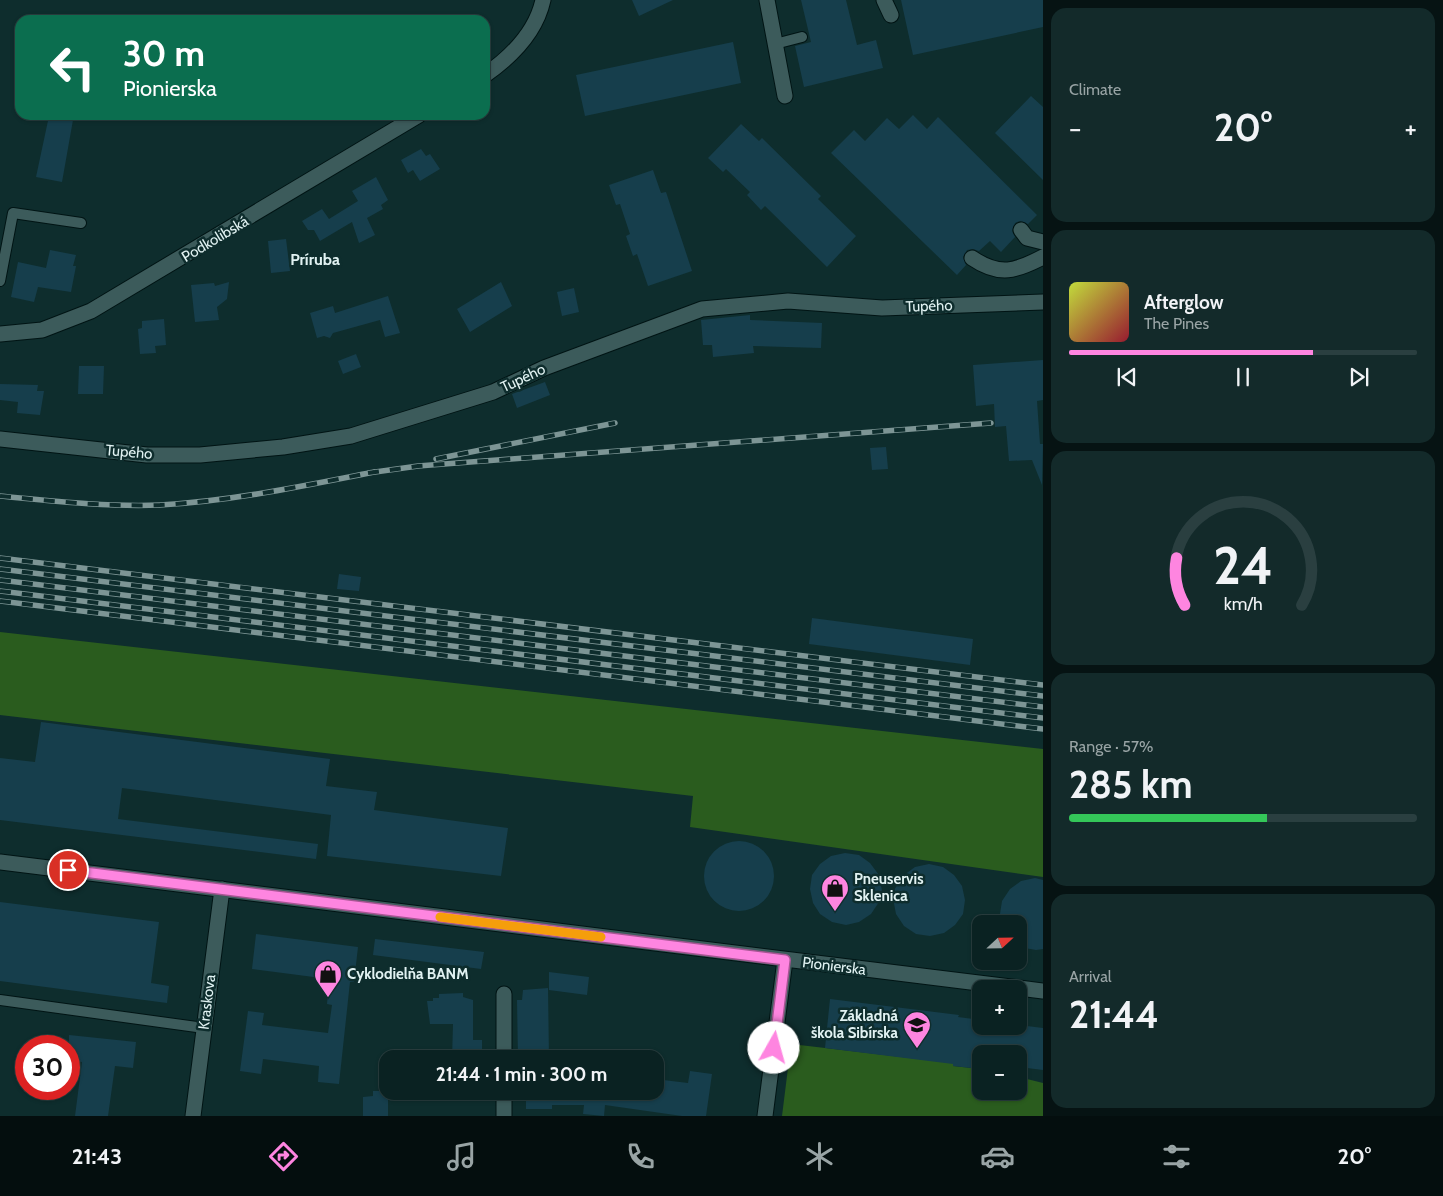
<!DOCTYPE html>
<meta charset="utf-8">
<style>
:root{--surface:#0a2222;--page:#132a2a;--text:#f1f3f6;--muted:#99a4a5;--line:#2a3f40;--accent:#fe85e0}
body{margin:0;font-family:Cabin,sans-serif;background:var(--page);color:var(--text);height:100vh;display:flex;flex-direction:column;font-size:19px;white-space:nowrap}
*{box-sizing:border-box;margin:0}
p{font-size:16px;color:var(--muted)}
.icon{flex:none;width:28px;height:28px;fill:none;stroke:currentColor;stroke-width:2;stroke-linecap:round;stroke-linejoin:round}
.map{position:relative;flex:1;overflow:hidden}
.drawer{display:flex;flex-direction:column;gap:8px;padding:8px;background:#061313;width:400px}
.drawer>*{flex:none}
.banner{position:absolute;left:15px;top:15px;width:475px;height:105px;border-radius:15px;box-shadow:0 1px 4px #0004,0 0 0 1px var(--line);background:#0b6e4f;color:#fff;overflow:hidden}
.needle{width:32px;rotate:68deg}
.controls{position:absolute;left:972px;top:915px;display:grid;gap:10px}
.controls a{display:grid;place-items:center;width:55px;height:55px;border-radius:10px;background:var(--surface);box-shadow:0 1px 4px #0004,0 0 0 1px var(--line);font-size:25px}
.speed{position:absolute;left:15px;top:1035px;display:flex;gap:10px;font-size:25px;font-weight:700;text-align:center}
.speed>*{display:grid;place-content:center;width:65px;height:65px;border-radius:50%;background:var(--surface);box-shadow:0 1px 4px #0004,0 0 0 1px var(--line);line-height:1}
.speed .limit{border:8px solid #d22;background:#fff;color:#111}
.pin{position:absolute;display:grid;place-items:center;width:42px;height:42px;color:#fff;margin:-21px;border:2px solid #fff;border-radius:50%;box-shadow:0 1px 5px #0007}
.me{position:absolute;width:55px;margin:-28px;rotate:7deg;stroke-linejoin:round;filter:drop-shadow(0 0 4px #0008)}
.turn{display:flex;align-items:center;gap:18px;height:105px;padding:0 25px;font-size:22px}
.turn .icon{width:65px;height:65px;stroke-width:2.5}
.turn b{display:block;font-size:35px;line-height:42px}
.big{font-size:38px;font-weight:700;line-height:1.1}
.drawer .tile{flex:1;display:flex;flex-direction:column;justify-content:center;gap:8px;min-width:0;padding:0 18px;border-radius:15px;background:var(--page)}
.drawer .dial{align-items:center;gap:0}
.dial svg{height:130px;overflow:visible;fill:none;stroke:var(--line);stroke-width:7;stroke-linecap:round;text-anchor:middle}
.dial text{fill:var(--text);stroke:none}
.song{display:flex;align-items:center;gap:15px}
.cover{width:60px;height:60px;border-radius:8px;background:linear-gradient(135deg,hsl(70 70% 55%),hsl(350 70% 35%))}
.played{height:5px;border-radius:2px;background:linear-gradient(90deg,var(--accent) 70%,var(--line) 70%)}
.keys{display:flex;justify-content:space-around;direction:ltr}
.heat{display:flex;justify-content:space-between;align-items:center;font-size:28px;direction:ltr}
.charge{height:8px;border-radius:4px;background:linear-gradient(90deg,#34c759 57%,var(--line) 0)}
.trip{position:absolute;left:379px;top:1050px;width:285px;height:50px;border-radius:15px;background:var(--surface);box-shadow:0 1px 4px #0004,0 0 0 1px var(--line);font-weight:700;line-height:50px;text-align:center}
.menu{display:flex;height:80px;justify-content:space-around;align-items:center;background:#040e0e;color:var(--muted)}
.menu .icon{width:35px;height:35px}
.menu .active{color:var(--accent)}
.menu b{font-size:22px;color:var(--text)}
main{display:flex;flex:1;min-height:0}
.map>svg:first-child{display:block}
.green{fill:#2a5c1e}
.building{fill:#163e4c}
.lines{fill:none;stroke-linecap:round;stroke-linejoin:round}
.lane-casing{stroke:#001414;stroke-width:12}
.street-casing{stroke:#001414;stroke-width:17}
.secondary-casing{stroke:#001414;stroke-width:17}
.lane{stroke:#3c5b5b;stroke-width:10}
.street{stroke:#3c5b5b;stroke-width:15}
.secondary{stroke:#3c5b5b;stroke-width:15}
.rail-casing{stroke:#7d9595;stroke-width:5.5}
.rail{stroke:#0e2d2d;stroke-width:4;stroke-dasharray:11;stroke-linecap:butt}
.route-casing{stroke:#a55692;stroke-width:12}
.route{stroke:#fe85e0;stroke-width:9}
.slow{stroke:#f59e0b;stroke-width:9}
.labels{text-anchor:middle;stroke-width:5;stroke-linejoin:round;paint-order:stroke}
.street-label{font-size:15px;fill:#e1f2f2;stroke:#0e2d2d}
.poi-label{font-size:15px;font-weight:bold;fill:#e1f2f2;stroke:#0e2d2d;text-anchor:start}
.neighbourhood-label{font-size:16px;font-weight:bold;fill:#e1f2f2;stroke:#0e2d2d}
</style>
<main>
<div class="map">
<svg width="1043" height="1116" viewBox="0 0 1043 1116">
<rect width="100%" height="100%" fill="#0e2d2d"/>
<path class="green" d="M0,632l1043,117v128l-353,-50 3,-31 -693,-81z
M791,1044l162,19v3l28,3v22h38v-14l24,6v33h-261z"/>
<path class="building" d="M632,0h41l-34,16z
M801,0h45l11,45 19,-5 7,28 -79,19 -9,-41 16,-4z
M901,0h142v27l-130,28z
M733,42l8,41 -156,33 -9,-41z
M1031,96l12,11v73l-48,-47z
M913,115l14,14 11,-12 99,98 -9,9 -8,-3 -5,2 -3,8 3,6 -14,15 -11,-11 -11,10 -6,-2 -6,1 -4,7 3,8 -9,10 -126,-122 23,-23 11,11 22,-23 12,11z
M49,116l24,4 -11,62 -26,-5z
M741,124l18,17 3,-3 59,58 -3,3 38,37 -29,31 -62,-61 -4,4 -14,-15 3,-3 -24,-23 -3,3 -15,-14z
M421,149l5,7 4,-2 10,15 -20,12 -7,-11 -5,3 -7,-13z
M653,170l8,23 5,-1 26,79 -44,15 -11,-32 -4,2 -7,-20 4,-2 -10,-30 -4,1 -7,-20z
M376,177l12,23 -7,5 2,4 -16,9 8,17 -16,8 -7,-21 -32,19 -6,-11h-6l-6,-9 20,-12 7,10 29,-18 -6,-10z
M286,239l4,32 -19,2 -3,-32z
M50,250l26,5 -3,11h3l-5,26 -33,-5 -4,15 -23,-5 7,-35 28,6z
M229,282l-2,17 -10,8 2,13 -24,2 -4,-37 23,-2 1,3z
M501,282l11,24 -42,26 -13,-23z
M574,288l5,24 -17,4 -5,-24z
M388,296l12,37 -15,4 -5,-17 -47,13 -3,5 -6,-2 -7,2 -7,-25 23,-7 2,7z
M750,315v5l72,3 -1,25 -68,-2 1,7 -41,4 -1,-12h-9l-2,-25z
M164,319l2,26 -11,1 1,7 -16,1 -2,-25 4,-1v-7z
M356,354l5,13 -18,7 -5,-13z
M1043,360v40l-6,1 3,43h3l-1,41 -10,-25 -23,1 -3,-35 -11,1 -1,-23 -18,2 -3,-41z
M79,366h25l-1,28h-25z
M545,382l5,13 -33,13 -5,-14z
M0,384l38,1 -1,6h7l-4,24 -23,-2 1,-11 -18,-2z
M886,447l2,22 -16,1 -2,-22z
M339,574l22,3 -2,14 -22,-2z
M812,618l161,21 -3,26 -161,-21z
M41,722l289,37 -4,27 51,6 -3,18 134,18 -7,48 -174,-20 4,-41 -209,-27 -4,31 200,25 -2,15 -316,-39v-62l35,4z
M704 876a35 35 0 1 1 70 0a35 35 0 1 1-70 0Z
M845,853l14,2 11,8 9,12 4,21 -12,18 -12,8 -13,3 -14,-3 -12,-8 -7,-11 -3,-14 2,-14 8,-11 11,-8z
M929,864l14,3 11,8 8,11 3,14 -2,14 -8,11 -11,8 -14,3 -14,-2 -12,-8 -8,-12 -4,-21 12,-18 11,-8z
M1035,878l8,2v69l-7,1 -17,-3v-23h-17l-2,-10 2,-13 8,-12 11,-8z
M0,902l159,20 -8,61 18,3 -2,17 -167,-22z
M256,934l102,13 -4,35h-4l-11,102 -21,-2 1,-16 -56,-7 -2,15 -21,-3 8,-60 16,2 -2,12 66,8 4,-28 -5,-1 2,-25 -77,-10z
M375,939l109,13 -3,17 -108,-14z
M549,972l40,5 -2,18 -38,-5z
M548,988l1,71h-31l-1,-59h5l1,-10z
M463,993v4l10,3v40h9v19h-30l1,-35h-23l-3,-23h6v-3h6v-4z
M830,999l129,16 -1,2 23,3v6l38,-1 24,3v42l-24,-3v-13h-38v15l-28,-3v-2l-128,-16z
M69,1035l67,7 -3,26 -18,-2 -7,50h-33l7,-54 -13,-1z
M690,1071l22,3 -6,42h-24l-77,-11 -1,11 -21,-2 1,-9h-32v4h-26v-18h129v-12l33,4z
M373,1091h15v25h-25v-19l10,-1z"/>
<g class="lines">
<g class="lane-casing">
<path id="lane" d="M775,44l27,-7
M0,281l13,-68 68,10
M0,1000l204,28"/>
</g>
<g class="street-casing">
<path id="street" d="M767,0l18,96
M884,0l7,15
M1021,230l6,8 16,4
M972,258c28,19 44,13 71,-1
M0,439l147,16h53l83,-8 68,-11 142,-44 51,-24 158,-59 86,-8 94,7 161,-6
M504,994v65
M504,1091v25
M193,1116l29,-227
M765,1116l20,-156"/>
</g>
<g class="secondary-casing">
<path id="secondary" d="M485,75c26,-18 51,-43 58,-75
M0,334l42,-4 49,-19 328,-196
M0,862l1043,129"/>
</g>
<use href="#lane" class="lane"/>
<use href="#street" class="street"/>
<use href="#secondary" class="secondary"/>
<g class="rail-casing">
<path id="rail" d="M436,459l179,-36
M368,473l50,-7 573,-43
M0,496c53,5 106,11 160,9 72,-4 143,-19 214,-33
M0,558l1043,127
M0,569l1043,127
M0,580l1043,127
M0,591l1043,127
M0,601l1043,128"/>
</g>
<use href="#rail" class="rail"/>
</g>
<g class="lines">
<g class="route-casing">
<path id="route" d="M68,870l717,90 -11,88"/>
</g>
<use href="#route" class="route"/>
<path class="slow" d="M440,917l161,20"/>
</g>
<defs>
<g id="shop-pin" transform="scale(1.4375)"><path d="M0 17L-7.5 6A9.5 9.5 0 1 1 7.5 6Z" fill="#fe85e0" stroke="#0e2d2d"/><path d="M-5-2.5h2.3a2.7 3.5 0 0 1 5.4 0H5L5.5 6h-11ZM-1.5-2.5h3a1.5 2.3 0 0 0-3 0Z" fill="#111"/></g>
<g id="school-pin" transform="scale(1.4375)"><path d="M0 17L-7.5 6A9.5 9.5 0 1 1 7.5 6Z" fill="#fe85e0" stroke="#0e2d2d"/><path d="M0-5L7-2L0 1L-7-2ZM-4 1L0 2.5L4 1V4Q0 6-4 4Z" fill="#111"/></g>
</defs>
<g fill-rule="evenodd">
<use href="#shop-pin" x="835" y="888"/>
<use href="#shop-pin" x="328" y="974"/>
<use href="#school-pin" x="917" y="1025"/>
</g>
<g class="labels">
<g class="street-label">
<text transform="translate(215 239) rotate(-31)" y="5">Podkolibská</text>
<text transform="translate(929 306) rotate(-2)" y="5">Tupého</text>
<text transform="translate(523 378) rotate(-25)" y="5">Tupého</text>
<text transform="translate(129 452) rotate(5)" y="5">Tupého</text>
<text transform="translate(834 966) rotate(7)" y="5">Pionierska</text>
<text transform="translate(207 1002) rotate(-83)" y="5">Kraskova</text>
</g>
<g class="poi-label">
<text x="854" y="884">Pneuservis<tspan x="854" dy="17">Sklenica</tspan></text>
<text x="347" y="979">Cyklodielňa BANM</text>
<text x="898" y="1021" text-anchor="end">Základná<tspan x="898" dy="17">škola Sibírska</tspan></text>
</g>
<g class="neighbourhood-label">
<text x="315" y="265">Príruba</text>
</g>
</g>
</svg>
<div class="controls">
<a><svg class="needle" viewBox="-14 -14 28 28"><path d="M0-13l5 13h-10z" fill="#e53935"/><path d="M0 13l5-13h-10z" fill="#99a4a5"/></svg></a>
<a>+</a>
<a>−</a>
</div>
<div class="speed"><div class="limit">30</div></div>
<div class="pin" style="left:68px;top:870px;background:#d93025"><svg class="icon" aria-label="arrive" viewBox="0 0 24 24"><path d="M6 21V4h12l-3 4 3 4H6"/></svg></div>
<svg class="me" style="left:774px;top:1048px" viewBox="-20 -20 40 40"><circle r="19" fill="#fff"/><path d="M0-13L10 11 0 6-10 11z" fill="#fe85e0"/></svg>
<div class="trip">21:44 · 1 min · 300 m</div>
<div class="banner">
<div class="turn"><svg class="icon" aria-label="left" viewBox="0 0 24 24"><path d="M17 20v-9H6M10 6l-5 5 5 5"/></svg><div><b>30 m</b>Pionierska</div></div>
</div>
</div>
<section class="drawer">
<div class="tile"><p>Climate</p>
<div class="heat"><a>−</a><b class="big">20°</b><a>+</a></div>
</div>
<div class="tile">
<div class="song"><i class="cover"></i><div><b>Afterglow</b><p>The Pines</p></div></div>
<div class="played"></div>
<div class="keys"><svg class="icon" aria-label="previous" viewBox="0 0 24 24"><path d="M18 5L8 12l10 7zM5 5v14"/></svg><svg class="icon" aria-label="pause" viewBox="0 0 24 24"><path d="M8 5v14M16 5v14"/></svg><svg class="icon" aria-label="next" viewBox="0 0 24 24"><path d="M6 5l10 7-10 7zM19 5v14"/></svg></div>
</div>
<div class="tile dial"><svg viewBox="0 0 100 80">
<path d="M14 69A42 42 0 1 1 86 69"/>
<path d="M14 69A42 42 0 0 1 9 40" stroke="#fe85e0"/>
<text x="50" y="56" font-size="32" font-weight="700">24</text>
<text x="50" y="72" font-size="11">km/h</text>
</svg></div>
<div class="tile"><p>Range · 57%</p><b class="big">285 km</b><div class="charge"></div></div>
<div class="tile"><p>Arrival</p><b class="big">21:44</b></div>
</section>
</main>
<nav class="menu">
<b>21:43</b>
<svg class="icon active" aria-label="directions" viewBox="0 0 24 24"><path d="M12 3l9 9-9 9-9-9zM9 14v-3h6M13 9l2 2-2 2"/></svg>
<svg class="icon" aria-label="music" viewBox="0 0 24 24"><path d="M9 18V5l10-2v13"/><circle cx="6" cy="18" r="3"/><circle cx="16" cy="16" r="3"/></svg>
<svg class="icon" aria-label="phone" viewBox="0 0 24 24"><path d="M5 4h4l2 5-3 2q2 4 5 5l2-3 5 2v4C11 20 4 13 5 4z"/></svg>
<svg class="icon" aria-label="climate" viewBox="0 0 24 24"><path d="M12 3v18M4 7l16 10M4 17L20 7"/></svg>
<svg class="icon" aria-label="car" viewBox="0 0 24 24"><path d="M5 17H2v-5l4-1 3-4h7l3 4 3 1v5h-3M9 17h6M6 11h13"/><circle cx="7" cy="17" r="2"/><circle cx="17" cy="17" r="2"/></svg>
<svg class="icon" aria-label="filters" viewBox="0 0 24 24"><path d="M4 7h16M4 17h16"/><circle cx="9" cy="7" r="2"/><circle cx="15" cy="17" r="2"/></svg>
<b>20°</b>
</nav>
